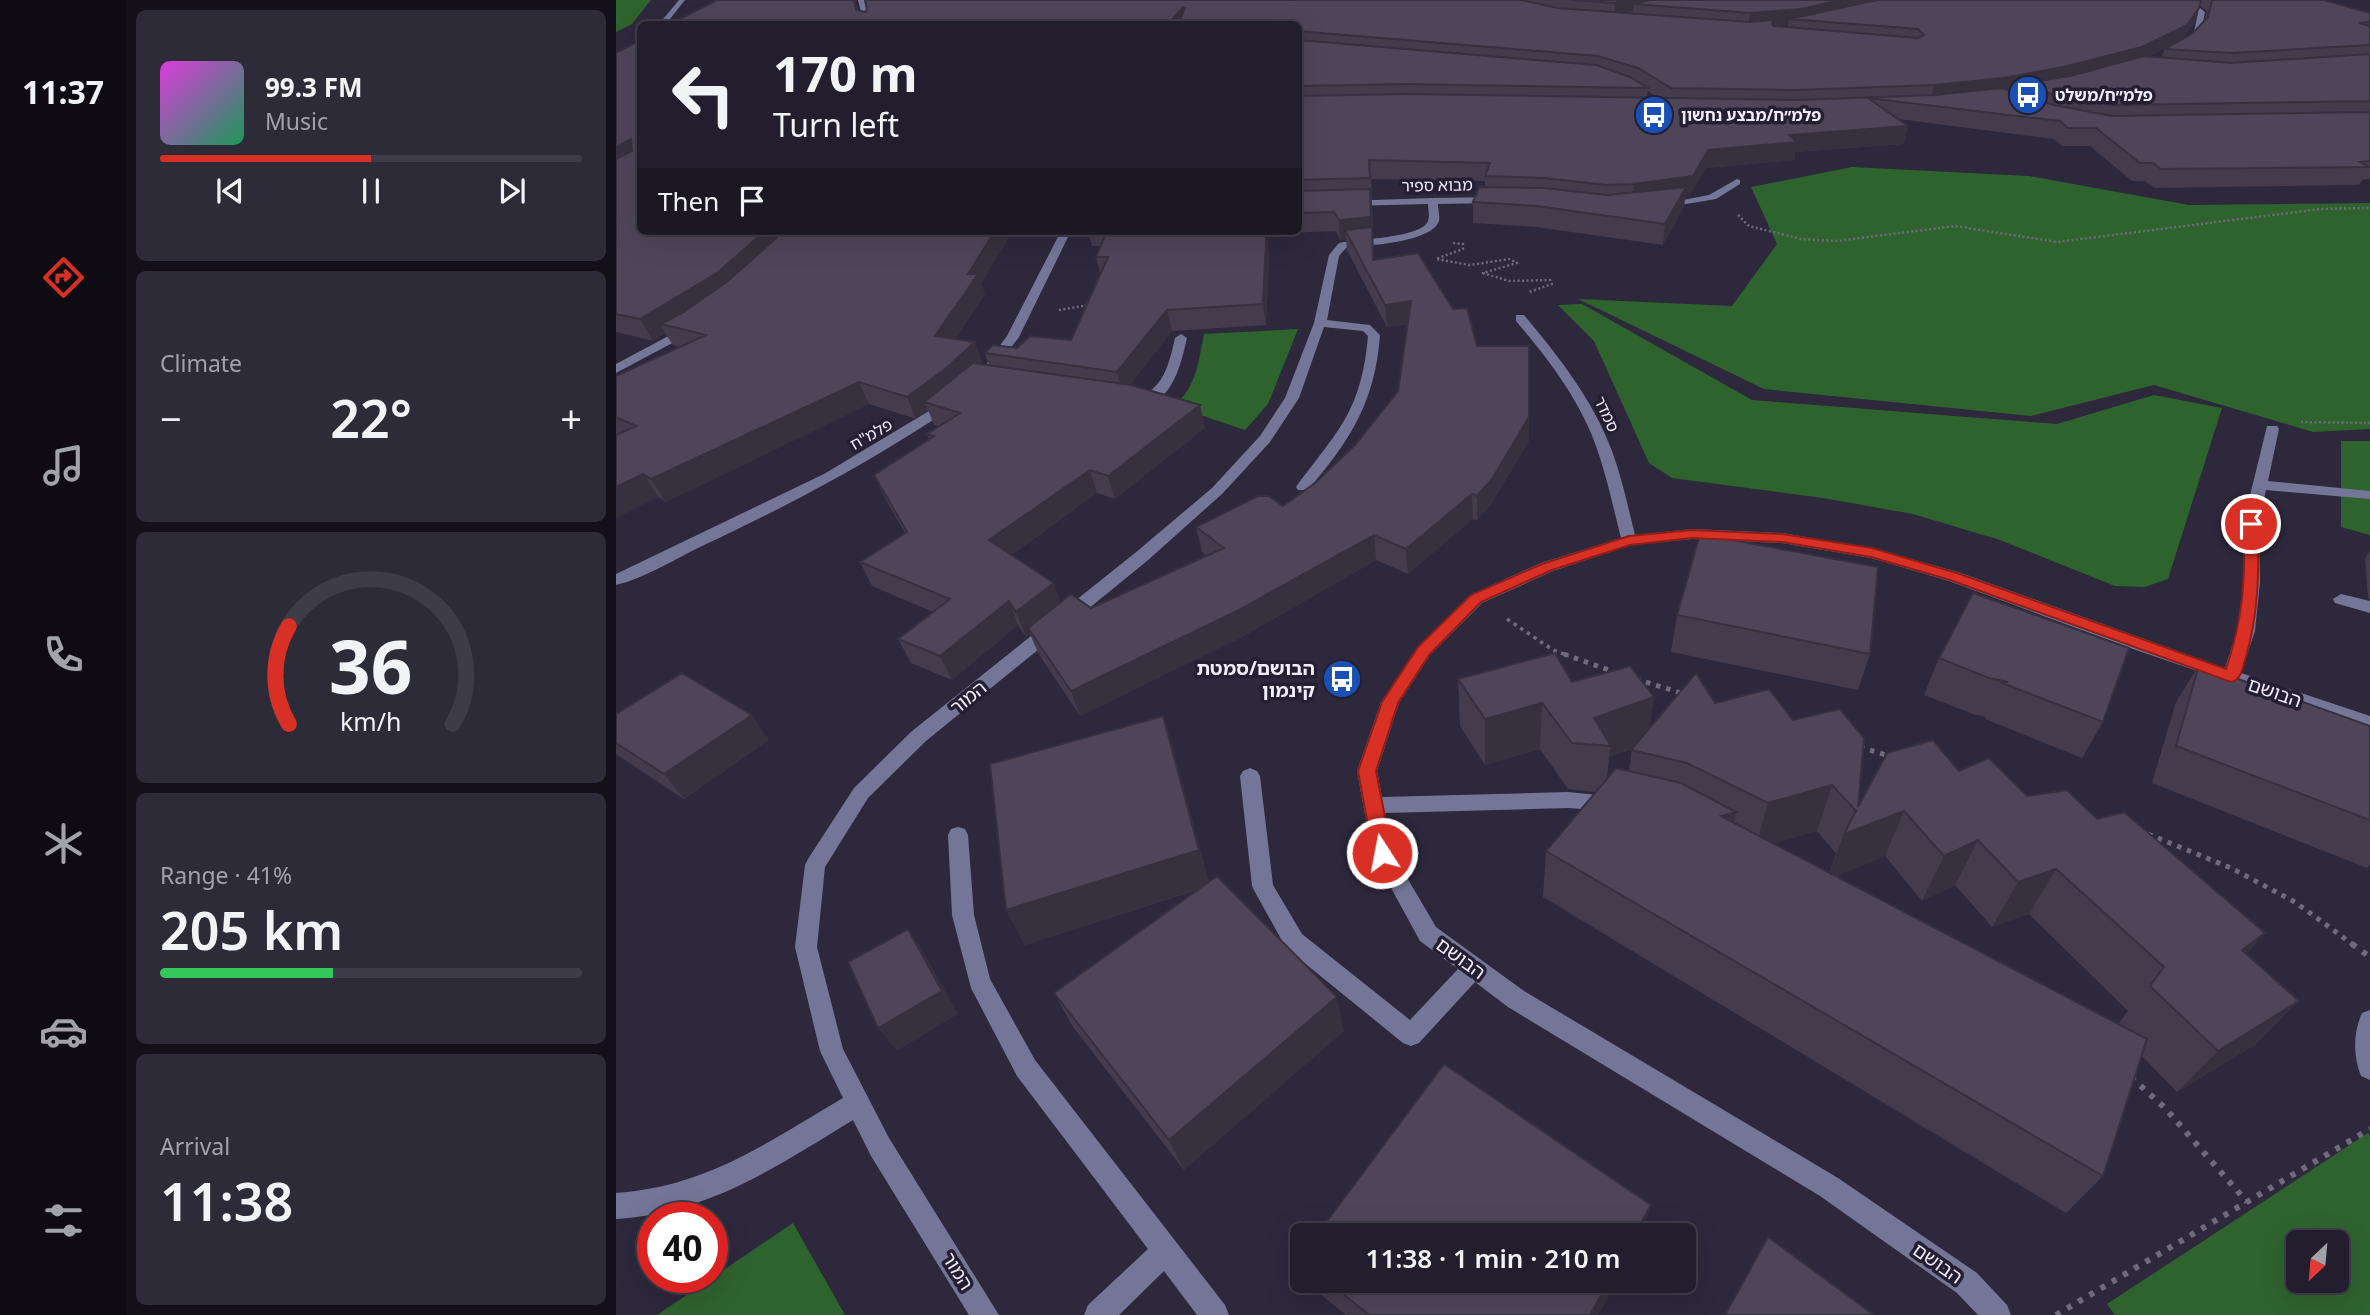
<!DOCTYPE html>
<meta charset="utf-8">
<style>
:root{--surface:#221e2d;--page:#2e2b39;--text:#f1f3f6;--muted:#a2a2aa;--line:#3f3c49;--accent:#d93025}
body{margin:0;font-family:"Noto Sans","Noto Sans Hebrew",sans-serif;background:var(--page);color:var(--text);height:100vh;display:flex;flex-direction:column;font-size:26px;white-space:nowrap}
*{box-sizing:border-box;margin:0}
p{font-size:23px;color:var(--muted)}
.icon{flex:none;width:38px;height:38px;fill:none;stroke:currentColor;stroke-width:2;stroke-linecap:round;stroke-linejoin:round}
.map{position:relative;flex:1;overflow:hidden}
.drawer{display:flex;flex-direction:column;gap:10px;padding:10px;background:#131019;width:490px}
.drawer>*{flex:none}
.banner{position:absolute;left:21px;top:21px;width:665px;height:214px;border-radius:10px;box-shadow:0 7px 28px #0002,0 0 0 2px var(--line);background:#221e2d;color:var(--text);overflow:hidden}
.needle{width:46px;rotate:206deg}
.controls{position:absolute;left:1670px;top:1230px;display:grid;gap:14px}
.controls a{display:grid;place-items:center;width:63px;height:63px;border-radius:10px;background:var(--surface);box-shadow:0 7px 28px #0002,0 0 0 2px var(--line);font-size:35px}
.speed{position:absolute;left:21px;top:1202px;display:flex;gap:14px;font-size:35px;font-weight:700;text-align:center}
.speed>*{display:grid;place-content:center;width:91px;height:91px;border-radius:50%;background:var(--surface);box-shadow:0 7px 28px #0002,0 0 0 2px var(--line);line-height:1}
.speed .limit{border:10px solid #d22;background:#fff;color:#111}
.pin{position:absolute;display:grid;place-items:center;width:60px;height:60px;color:#fff;margin:-30px;border:4px solid #fff;border-radius:50%;box-shadow:0 2px 7px #0007}
.me{position:absolute;width:77px;margin:-38px;rotate:349deg;stroke-linejoin:round;filter:drop-shadow(0 0 5px #0008)}
.turn{display:flex;align-items:center;gap:24px;height:147px;padding:0 21px;font-size:32px}
.turn .icon{width:91px;height:91px;stroke-width:2.5}
.turn b{display:block;font-size:49px;line-height:60px}
.then{display:flex;align-items:center;height:66px;padding:0 21px;background:#0003;gap:14px;font-size:26px}
.big{font-size:52px;font-weight:600;line-height:1.1}
.drawer .widget{flex:1;display:flex;flex-direction:column;justify-content:center;gap:10px;min-width:0;padding:0 24px;border-radius:10px;background:var(--page)}
.drawer .dial{align-items:center;gap:0}
.dial svg{height:182px;overflow:visible;fill:none;stroke:var(--line);stroke-width:7;stroke-linecap:round;text-anchor:middle}
.dial text{fill:var(--text);stroke:none}
.song{display:flex;align-items:center;gap:21px}
.cover{width:84px;height:84px;border-radius:10px;background:linear-gradient(135deg,hsl(300 70% 55%),hsl(150 70% 35%))}
.played{height:7px;border-radius:4px;background:linear-gradient(90deg,var(--accent) 50%,var(--line) 50%)}
.keys{display:flex;justify-content:space-around;direction:ltr}
.heat{display:flex;justify-content:space-between;align-items:center;font-size:38px;direction:ltr}
.charge{height:10px;border-radius:5px;background:linear-gradient(90deg,#34c759 41%,var(--line) 0)}
.trip{position:absolute;left:674px;top:1223px;width:406px;height:70px;border-radius:10px;background:var(--surface);box-shadow:0 7px 28px #0002,0 0 0 2px var(--line);font-weight:600;line-height:70px;text-align:center}
main{display:flex;flex:1;min-height:0}
.tabs{display:flex;flex-direction:column;width:126px;justify-content:space-around;align-items:center;background:#0e0c12;color:var(--muted)}
.tabs .icon{width:49px;height:49px}
.tabs .selected{color:var(--accent)}
.tabs b{font-size:32px;color:var(--text)}
.map>svg:first-child{display:block}
.green{fill:#2f632e;fill-rule:evenodd}
.lines{fill:none;stroke-linecap:round;stroke-linejoin:round}
.path-far3{stroke:#6f6b7d;stroke-width:2.5;stroke-dasharray:2 2.5;stroke-linecap:butt}
.path-far2{stroke:#6f6b7d;stroke-width:3.5;stroke-dasharray:3.5 4.5;stroke-linecap:butt}
.path-far1{stroke:#6f6b7d;stroke-width:5;stroke-dasharray:4.5 6;stroke-linecap:butt}
.path{stroke:#6f6b7d;stroke-width:6;stroke-dasharray:5 8;stroke-linecap:butt}
.minor{fill:#757697;fill-rule:evenodd}
.wall{fill:#443b4d;fill-rule:evenodd}
.shaded-wall{fill:#37303e}
.building{fill:#4f4559;stroke:#37303e;stroke-width:2}
.route{fill:#d93025;stroke:#8d1f18;stroke-width:2}
.labels{text-anchor:middle;stroke-width:7;stroke-linejoin:round;paint-order:stroke}
.far-poi-label{font-size:16px;font-weight:bold;fill:#f1eefc;stroke:#241f32;text-anchor:start}
.far-street-label{font-size:16px;fill:#f1eefc;stroke:#241f32}
.poi-label{font-size:19px;font-weight:bold;fill:#f1eefc;stroke:#241f32;text-anchor:end}
.street-label{font-size:19px;fill:#f1eefc;stroke:#241f32}
</style>
<main>
<nav class="tabs">
<b>11:37</b>
<svg class="icon selected" aria-label="directions" viewBox="0 0 24 24"><path d="M12 3l9 9-9 9-9-9zM9 14v-3h6M13 9l2 2-2 2"/></svg>
<svg class="icon" aria-label="music" viewBox="0 0 24 24"><path d="M9 18V5l10-2v13"/><circle cx="6" cy="18" r="3"/><circle cx="16" cy="16" r="3"/></svg>
<svg class="icon" aria-label="phone" viewBox="0 0 24 24"><path d="M5 4h4l2 5-3 2q2 4 5 5l2-3 5 2v4C11 20 4 13 5 4z"/></svg>
<svg class="icon" aria-label="climate" viewBox="0 0 24 24"><path d="M12 3v18M4 7l16 10M4 17L20 7"/></svg>
<svg class="icon" aria-label="car" viewBox="0 0 24 24"><path d="M5 17H2v-5l4-1 3-4h7l3 4 3 1v5h-3M9 17h6M6 11h13"/><circle cx="7" cy="17" r="2"/><circle cx="17" cy="17" r="2"/></svg>
<svg class="icon" aria-label="filters" viewBox="0 0 24 24"><path d="M4 7h16M4 17h16"/><circle cx="9" cy="7" r="2"/><circle cx="15" cy="17" r="2"/></svg>
</nav>
<section class="drawer">
<div class="widget">
<div class="song"><i class="cover"></i><div><b>99.3 FM</b><p>Music</p></div></div>
<div class="played"></div>
<div class="keys"><svg class="icon" aria-label="previous" viewBox="0 0 24 24"><path d="M18 5L8 12l10 7zM5 5v14"/></svg><svg class="icon" aria-label="pause" viewBox="0 0 24 24"><path d="M8 5v14M16 5v14"/></svg><svg class="icon" aria-label="next" viewBox="0 0 24 24"><path d="M6 5l10 7-10 7zM19 5v14"/></svg></div>
</div>
<div class="widget"><p>Climate</p>
<div class="heat"><a>−</a><b class="big">22°</b><a>+</a></div>
</div>
<div class="widget dial"><svg viewBox="0 0 100 80">
<path d="M14 69A42 42 0 1 1 86 69"/>
<path d="M14 69A42 42 0 0 1 14 26" stroke="#d93025"/>
<text x="50" y="56" font-size="32" font-weight="700">36</text>
<text x="50" y="72" font-size="11">km/h</text>
</svg></div>
<div class="widget"><p>Range · 41%</p><b class="big">205 km</b><div class="charge"></div></div>
<div class="widget"><p>Arrival</p><b class="big">11:38</b></div>
</section>
<div class="map">
<svg width="1754" height="1315" viewBox="0 0 1754 1315">
<rect width="100%" height="100%" fill="#2d283c"/>
<path class="green" d="M0,0h35l-19,24 -16,8z
M1236,167l177,9 160,29 181,-2v226l-57,3 -159,-47 -123,31 -267,-27 -186,-90 154,7 45,-62 -26,-57z
M966,304l170,96 305,24 97,-29 68,13 -54,171 -23,8 -30,-1 -115,-46 -87,-26 -90,-16 -151,-20 -23,-15 -55,-122 -36,-36z
M682,329l-30,75 -23,26 -71,-24c23,-20 24,-43 30,-72z
M1725,441h29v94l-29,-8z
M1752,1133l2,3v179h-255l-8,-11zM1682,1242h38v39h-38z
M177,1223l52,92h-188z"/>
<g class="lines">
<path class="path-far3" d="M1122,215l11,11 52,13 36,2 118,-15 102,16 264,-33 49,-1
M837,243l10,1v5l-27,10 34,6 39,-6 8,4 -34,10 26,8 41,-1 2,4 -23,8
M443,310l30,-5
M1685,422l69,1"/>
<path class="path-far2" d="M891,619l46,31 16,6"/>
<path class="path-far1" d="M948,654l53,19
M1020,679l48,15
M1244,747l29,9
M1532,834l83,34 64,34 60,44"/>
<path class="path" d="M1736,944l18,13
M1515,1077l34,31 82,94
M1440,1315l314,-186"/>
<path class="minor" d="M63,0h6l-19,24h-7z
M242,0h6l6,24h-6z
M1567,0h7l15,12 -4,21 -14,11 -4,-2 11,-10 4,-19z
M1121,179l3,1v4l-24,15 -54,9 -5,-3 52,-10z
M817,198l62,-1 5,3 -5,3 -57,1c0,5 2,12 1,17 -8,22 -72,24 -93,27l-7,8 -12,64 43,5 10,10c-5,67 -29,104 -72,155h-10l-2,-3c43,-58 65,-75 72,-151l-5,-5 -39,-4 -25,71 -29,44 -48,52 -75,67 -221,180 -58,57 -43,69 -8,80 26,102 46,89 110,177h-30l-98,-159 -18,-36c-77,47 -144,93 -237,99v-26c92,-7 150,-50 227,-95l-23,-47 -25,-104 10,-82 3,-6 46,-71 58,-57 223,-178 77,-65 48,-52 25,-38 29,-75 15,-68 10,-12c17,-4 83,-5 89,-22 2,-5 0,-12 0,-17l-80,2 -4,-1v-4z
M445,231h10l-52,106 -22,29h-8l-2,-3 20,-27z
M900,315h8c35,42 69,85 88,136 10,27 16,56 23,84l57,-6 90,4 90,15 89,25 264,95 12,-37 7,-49 -1,-58 24,-98h10l2,3 -11,52 102,10v8l-104,-9 -7,34 1,58 -5,49 -14,42 129,43v14l-234,-80 -187,-69 -78,-23 -89,-15 -90,-4 -61,6 -78,26 -71,32 -52,52 -31,48 -22,68 5,26 186,-5 49,5 3,6 -3,6 -7,2 -42,-3 -183,5 7,39 44,75 88,64 314,187 139,95 30,32 4,10h-33l-21,-22 -137,-97 -312,-189 -33,-25 -56,61 -8,3 -8,-3 -117,-95 -31,-56 -3,-6 -12,-110 3,-5 7,-3 7,3 3,5 13,109 29,49 108,86 48,-51 -38,-28 -48,-88 -15,-82 24,-69 37,-55 52,-52 71,-32 80,-25c-9,-35 -16,-71 -30,-105 -18,-42 -46,-78 -75,-112z
M73,325l4,1v6l-77,41v-9z
M565,334l6,4c-6,26 -16,72 -52,66v-6c29,-8 34,-34 40,-60z
M333,399l5,1v6c-81,55 -166,100 -254,141 -27,13 -55,31 -84,38v-11l208,-100z
M1725,594l29,7v12l-35,-10 -2,-4z
M342,827l7,2 3,6 6,80 16,64 45,81 190,245 4,10h-32l-33,-44 -45,44h-35l4,-10 60,-56 -131,-173 -46,-88 -19,-73 -4,-80 3,-6z
M1754,1010v70l-9,-4c-8,-20 -8,-43 1,-63z"/>
</g>
<path class="wall" d="M249,0h1459l46,13v166l-8,1 -3,5 -205,3 -9,-7h-13l-42,-35h-28l-8,-7 -156,-20 6,25 -109,8 -1,8 -88,8 -16,27 -5,1 -1,11 -21,38 -127,-18 -63,-4v-21l12,-15v-6l-114,-2 3,81 103,86 52,71v24l-37,62 -15,17 -4,-1 -65,55 -32,-14 -134,77 -162,79 -42,-63 -8,-19 -4,3 -8,-12 -66,55 -41,-17 -13,-24 35,-27 -61,-26 -12,-24 45,-29 -20,-35 -11,-23 55,-36 -2,-5 12,-8 -5,-1 -6,-15 -12,9 -47,-15 -203,98 -8,-5 -42,-63v-58l63,-29 -6,-2 -8,-12 -12,8 -37,-9v-279l24,178 341,53 4,10 -30,45 28,25 -2,1 8,1 -4,-13 86,-13 29,-67 -4,-16 5,-11h-9l-4,-15h210v-207h-628l185,-23 3,9 7,2 2,-3zM1584,6l7,5 -3,10 -11,12 -11,6 12,-16zM1172,24l-1,3 -14,-1zM1556,44l-7,5 -4,8 -12,-1zM1032,91l10,7 -11,-1zM720,231l4,9 6,-1 1,11 40,77 21,-3 -10,67 -43,54 -40,38 -32,23 -87,21 6,25 5,4 -116,52 -31,-6 -49,-47 86,-62 18,6 90,-71 -75,-43 42,-54 94,-6 3,-64 -2,-27z
M1754,551v48l-2,-1 -3,-40z
M1357,593l130,129 -21,36 -97,-39 1,-2 -13,-3 -49,-19 15,-37z
M1061,615l193,39 -12,36 -187,-38z
M1583,665l171,61v139l-3,3 -215,-85 24,-81z
M842,679l114,3 82,15 -5,32 66,-26 54,-14 89,118 101,-36 68,25 70,23 168,114 -19,21 10,90 -79,48 -36,-37 -38,121 -37,37 -523,-316 3,-46 50,-59 -28,-3 -28,-40 -55,16 -25,-39zM1016,749l-3,22 -22,8 2,-22zM1201,831l19,23 -7,19 -55,-30zM1269,856l37,45 33,-16 37,42 37,-13 99,97 -10,13 -282,-148z
M0,714l153,26 -85,59 -68,-45z
M547,716l11,37 35,129 135,149 -160,139 -111,-143 -19,-34 146,-104 -175,56 -19,-35z
M691,1281h310l-19,34h-252l-37,-30z"/>
<path class="shaded-wall" d="M1009,0h45l-36,4 -1,7 -19,7 1,-15z
M1225,0h62l-114,19 -1,5 -40,3 2,-14z
M567,7l3,15 -3,2h-15z
M1583,8l-5,15 -13,17 -45,23 -74,19 -41,2 -2,6 -21,4 -68,7 4,-16z
M1292,126l-4,18 -109,8 -1,8 -88,8 -16,27 -5,1 -1,11 -21,38 2,-21 -32,-21 1,-19 74,-34 81,-15z
M15,139l9,18 -24,13v-23z
M754,189l2,19 2,74 -29,-52 1,9 -6,1 -1,-20z
M149,231h30l-68,63 -66,30 4,9 -12,8 -13,-22z
M379,231h18l-32,53 4,10 -42,64 -8,-22 33,-62z
M649,231l2,3 2,27 -3,64 -3,-21z
M795,301l1,23 -25,3 -2,-22z
M551,310l5,21 -49,63 -6,-22z
M359,342l8,22 -30,28 -29,10 4,8 -12,9 -9,-22z
M243,382l10,22 -203,98 -15,-23z
M584,405l5,23 -90,71 -7,-23z
M913,417v24l-37,62 -15,17v-24z
M474,470l7,23 -99,71 -9,-24z
M27,474l15,23 -42,21v-31z
M856,494l1,25 -65,55 -2,-25z
M758,535l2,25 -134,77 -162,79 -9,-25z
M438,583l8,25 -34,20 2,6 -4,3 -10,-25z
M393,601l9,24 -66,55 -12,-24z
M1038,697l-7,46 -38,14 2,-11 -17,-28z
M926,703l-2,46 -55,16v-46z
M136,715l17,25 -85,59 -20,-25z
M547,716l11,37 36,132 -185,60 -19,-35z
M1216,785l-15,46 -62,18 13,-46z
M1288,811l-19,45 -58,24 17,-46z
M1120,812l-11,45 -4,-41z
M1362,840l-23,45 -33,16 22,-45z
M1440,869l-27,45 -37,13 26,-45z
M292,929l16,24 34,61 -61,37 -19,-23z
M1649,933l-40,44 17,-27z
M721,997l7,34 -160,139 -15,-30z
M1683,1001l-43,43 -79,48 41,-41z
M1035,1205l-9,31h-8z
M993,1281h8l-19,34h-8z"/>
<path class="building" d="M101,0h137l2,10 9,2 2,-3 -2,-9h657l35,8 193,14 24,-2 -2,4 2,2 144,12 6,-3 -6,-6 -129,-10 88,-19h324l-2,8 -12,17 -45,22 -74,19 -65,12 -69,7 -138,5 -125,-2 -33,-20 -40,-12 -300,-25v-7h-120l7,-16 -2,-1 -15,17h-498z
M956,0h53l-10,3z
M1034,0h191l-40,9 -51,4 -116,-9z
M1596,0h112l46,13v9l-11,1 11,3v19l-139,8 -66,-4 28,-16 15,-16z
M24,40v191h125l-48,42 -77,46 -24,-5v-155l16,-8 -1,-12 -15,8v-94z
M682,40l298,25 34,12 18,11 -242,-4 -108,2z
M1754,54v47l-257,4 -53,-8 -39,-13 49,-8 74,-20 87,7z
M1385,88l53,17 58,11 258,-4v49l-10,1 9,5 -208,2 -8,-6h-13l-44,-35h-28l-8,-7 -192,-23 40,28 -119,9 8,7 -89,8 -15,26 -59,8 -28,1 -61,-7 -60,-2 5,-13 -121,-3 1,18 -72,2v-84l108,-2 390,6 139,-5z
M863,187l65,1 63,7 79,-8 -21,37 -128,-18 -64,-4z
M754,189l1,28 -32,3 -5,-8 -36,1v-22z
M756,227l1,33 45,-7 35,56 14,-1 10,38h52v71l-37,62 -15,17 -5,-2 -66,55 -32,-14 -137,76 -166,80 -43,-63 43,-34 20,14 133,-60 -28,-21 62,-31h11l14,10 32,-23 40,-38 43,-54 13,-90 -26,4 -40,-75z
M168,231h211l-27,43h10l-43,62 40,6 -31,28 -37,27 -48,-15 -208,97 -8,-5 -27,13v-52l20,-9 -20,-9v-41l90,-41 -45,-11 23,-12 44,-31z
M491,231h158l1,10 -3,63 -96,6 -50,62 -132,-19 8,-8 24,3 13,-12 41,4 37,-83h-12z
M357,363l158,22 69,20 -92,71 -18,-6 -101,70 65,43 -38,29 -7,-11 -69,55 -42,-17 52,-40 -90,-37 47,-30 -33,-57 60,-39 -7,-2 33,-21 -36,-11z
M1084,534l178,33 -8,87 -193,-39z
M1357,593l156,55 -26,74 -101,-39 6,-1 -19,-4 -50,-20z
M939,653l17,29 58,-16 24,31 -60,21 17,28 -39,-3 -30,-40 -57,16 -27,-40z
M1583,665l171,61v94l-194,-74z
M66,673l70,42 -88,59 -48,-31v-29z
M1080,673l19,30 54,-14 24,31 47,-11 24,29 -6,69 29,-54 46,-13 26,31 30,-13 38,38 40,-6 30,29 27,-7 141,121 -23,17 57,51 -81,50 -68,-65 14,-19 -108,-98 -38,13 -40,-42 -34,16 -40,-45 -60,23 12,-23 -24,-26 -64,18 -81,-40 -56,-13z
M547,716l36,134 -193,60 -16,-146z
M1000,768l65,15 55,29 -15,4 426,223 -44,137 -557,-325z
M601,876l120,121 -168,143 -115,-147z
M292,929l34,62 -64,37 -30,-66z
M828,1064l207,141 -17,31h-318z
M1152,1237l106,78h-149z
M711,1281h282l-19,34h-221z"/>
<path class="route" d="M1635,519l7,5c1,47 1,91 -13,136 -3,10 -4,20 -14,22l-281,-102 -79,-23 -89,-15 -90,-4 -62,7 -78,25 -71,32 -52,53 -31,48 -22,68 16,82 -3,5 -7,2 -7,-2 -2,-5 -15,-82 24,-69 36,-55 53,-52 71,-31 87,-28 63,-6 90,4 90,14 88,26 266,95c18,-54 19,-89 18,-145z"/>
<defs>
<g id="bus-disc" transform="scale(2.0125)"><circle r="9.5" fill="#1a4fb4" stroke="#241f32"/><path d="M-5-6H5V4H4V6H2V4H-2V6H-4V4H-5ZM-3.5-4V0h7V-4ZM-3.5 1.2v1.5H-2V1.2ZM2 1.2v1.5H3.5V1.2Z" fill="#fff"/></g>
</defs>
<g fill-rule="evenodd">
<use href="#bus-disc" x="1412" y="95"/>
<use href="#bus-disc" x="1038" y="115"/>
<use href="#bus-disc" x="726" y="679"/>
</g>
<g class="labels">
<g class="far-poi-label">
<text x="1439" y="101">פלמ״ח/משלט</text>
<text x="1065" y="121">פלמ״ח/מבצע נחשון</text>
</g>
<g class="far-street-label">
<text transform="translate(821 185) rotate(-1)" y="6">מבוא ספיר</text>
<text transform="translate(991 414) rotate(65)" y="6">סמדר</text>
<text transform="translate(255 434) rotate(-30)" y="6">פלמ"ח</text>
</g>
<g class="poi-label">
<text x="699" y="675">הבושם/סמטת<tspan x="699" dy="22">קינמון</tspan></text>
</g>
<g class="street-label">
<text transform="translate(1659 692) rotate(19)" y="7">הבושם</text>
<text transform="translate(352 697) rotate(-39)" y="7">המור</text>
<text transform="translate(845 958) rotate(36)" y="7">הבושם</text>
<text transform="translate(1322 1263) rotate(35)" y="7">הבושם</text>
<text transform="translate(342 1271) rotate(58)" y="7">המור</text>
</g>
</g>
</svg>
<div class="controls">
<a><svg class="needle" viewBox="-14 -14 28 28"><path d="M0-13l5 13h-10z" fill="#e53935"/><path d="M0 13l5-13h-10z" fill="#a2a2aa"/></svg></a>
</div>
<div class="speed"><div class="limit">40</div></div>
<div class="pin" style="left:1635px;top:524px;background:#d93025"><svg class="icon" aria-label="arrive" viewBox="0 0 24 24"><path d="M6 21V4h12l-3 4 3 4H6"/></svg></div>
<svg class="me" style="left:766px;top:853px" viewBox="-20 -20 40 40"><circle r="17" fill="#d93025" stroke="#fff" stroke-width="3"/><path d="M0-11L8 9 0 5-8 9z" fill="#fff"/></svg>
<div class="trip">11:38 · 1 min · 210 m</div>
<div class="banner">
<div class="turn"><svg class="icon" aria-label="left" viewBox="0 0 24 24"><path d="M17 20v-9H6M10 6l-5 5 5 5"/></svg><div><b>170 m</b>Turn left</div></div>
<div class="then">Then<svg class="icon" aria-label="arrive" viewBox="0 0 24 24"><path d="M6 21V4h12l-3 4 3 4H6"/></svg></div>
</div>
</div>
</main>
